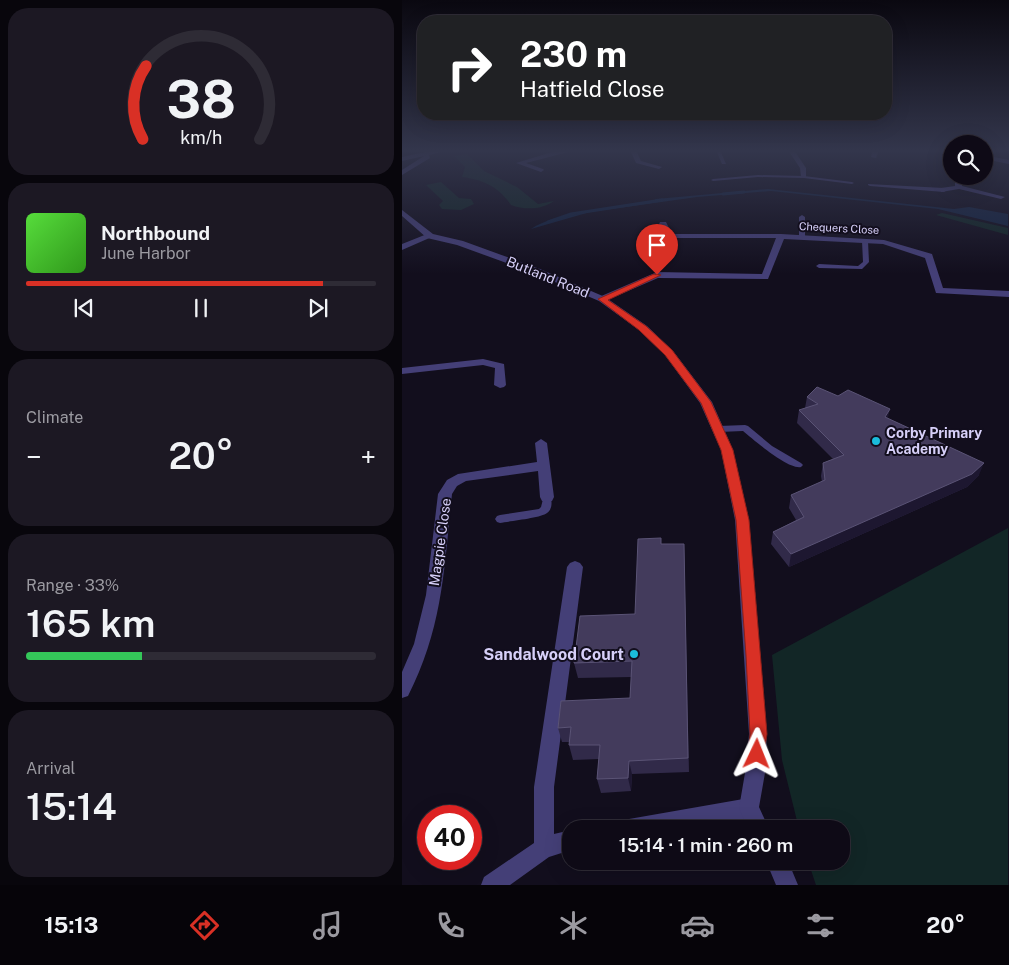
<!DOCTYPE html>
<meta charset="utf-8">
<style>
:root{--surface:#0e0a16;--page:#1c1823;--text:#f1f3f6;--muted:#9b9aa1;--line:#2e2b35;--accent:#d93025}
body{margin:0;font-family:"Public Sans",sans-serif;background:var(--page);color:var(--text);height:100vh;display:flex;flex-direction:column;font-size:19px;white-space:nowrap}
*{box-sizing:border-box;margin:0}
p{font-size:16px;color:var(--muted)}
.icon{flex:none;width:28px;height:28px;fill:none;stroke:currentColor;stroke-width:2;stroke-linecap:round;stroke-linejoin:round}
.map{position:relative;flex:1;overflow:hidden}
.side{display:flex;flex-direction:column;gap:8px;padding:8px;background:#08060c;width:402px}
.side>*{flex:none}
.top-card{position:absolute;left:15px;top:15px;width:475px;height:105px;border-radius:20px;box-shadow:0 5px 20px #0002,0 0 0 1px var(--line);background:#202124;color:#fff;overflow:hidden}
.buttons{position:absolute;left:541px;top:135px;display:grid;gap:10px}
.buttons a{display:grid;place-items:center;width:50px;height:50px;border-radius:50%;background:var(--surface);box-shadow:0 5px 20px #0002,0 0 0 1px var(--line);font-size:25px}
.speed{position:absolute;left:15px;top:805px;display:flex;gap:10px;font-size:25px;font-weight:700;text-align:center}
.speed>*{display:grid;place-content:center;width:65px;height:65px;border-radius:50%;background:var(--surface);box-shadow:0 5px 20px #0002,0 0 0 1px var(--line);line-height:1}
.speed .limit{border:8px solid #d22;background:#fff;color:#111}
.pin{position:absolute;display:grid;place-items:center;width:42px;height:42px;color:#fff;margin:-51px -21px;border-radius:50% 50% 50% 0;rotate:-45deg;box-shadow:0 0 5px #0007}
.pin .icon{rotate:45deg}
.me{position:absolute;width:55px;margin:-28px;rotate:2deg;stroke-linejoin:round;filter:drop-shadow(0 0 4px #0008)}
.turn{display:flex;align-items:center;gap:18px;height:105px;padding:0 20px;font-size:22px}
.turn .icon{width:65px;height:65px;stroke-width:2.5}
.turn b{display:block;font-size:35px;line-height:42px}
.big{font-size:38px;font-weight:600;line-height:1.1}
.side .widget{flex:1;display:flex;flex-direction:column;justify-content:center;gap:8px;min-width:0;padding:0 18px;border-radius:20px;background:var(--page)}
.side .dial{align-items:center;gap:0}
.dial svg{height:130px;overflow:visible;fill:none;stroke:var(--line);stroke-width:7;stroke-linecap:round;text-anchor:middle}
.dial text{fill:var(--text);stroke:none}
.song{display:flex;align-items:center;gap:15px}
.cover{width:60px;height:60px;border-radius:8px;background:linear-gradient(135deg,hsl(110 70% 55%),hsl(110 70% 35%))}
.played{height:5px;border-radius:2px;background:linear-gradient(90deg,var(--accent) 85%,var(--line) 85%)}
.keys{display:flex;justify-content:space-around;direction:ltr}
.heat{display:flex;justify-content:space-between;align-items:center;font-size:28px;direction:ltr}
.charge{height:8px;border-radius:4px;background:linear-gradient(90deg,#34c759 33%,var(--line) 0)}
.trip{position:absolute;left:160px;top:820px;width:288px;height:50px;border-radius:20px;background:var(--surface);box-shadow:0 5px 20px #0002,0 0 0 1px var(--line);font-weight:600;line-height:50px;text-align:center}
.dock{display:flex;height:80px;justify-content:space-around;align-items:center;background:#060409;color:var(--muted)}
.dock .icon{width:35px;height:35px}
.dock .on{color:var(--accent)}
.dock b{font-size:22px;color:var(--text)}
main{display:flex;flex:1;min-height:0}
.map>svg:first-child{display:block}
.green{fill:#122626}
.water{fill:#142341}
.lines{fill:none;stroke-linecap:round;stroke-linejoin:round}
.stream{stroke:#142341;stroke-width:3}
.service{fill:#443f77;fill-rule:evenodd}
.minor{fill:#443f77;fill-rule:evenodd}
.tertiary{fill:#443f77;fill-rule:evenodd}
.wall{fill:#312a49}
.shaded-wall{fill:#1d1730}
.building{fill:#433b5c;stroke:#5a5375}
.route{fill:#d93025;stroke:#8d1f18}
.poi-dot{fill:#1abcdb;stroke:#120e1d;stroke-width:2}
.labels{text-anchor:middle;stroke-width:4;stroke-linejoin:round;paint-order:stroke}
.far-street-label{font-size:11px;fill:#d7d0f9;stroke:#120e1d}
.street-label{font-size:14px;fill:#d7d0f9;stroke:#120e1d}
.poi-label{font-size:14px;font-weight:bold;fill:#d7d0f9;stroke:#120e1d;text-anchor:start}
.near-poi-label{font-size:16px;font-weight:bold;fill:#d7d0f9;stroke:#120e1d;text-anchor:end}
</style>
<main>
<section class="side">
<div class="widget dial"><svg viewBox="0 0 100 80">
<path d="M14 69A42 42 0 1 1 86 69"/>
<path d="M14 69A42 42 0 0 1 16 24" stroke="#d93025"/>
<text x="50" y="56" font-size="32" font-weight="700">38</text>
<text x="50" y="72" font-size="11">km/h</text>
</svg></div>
<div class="widget">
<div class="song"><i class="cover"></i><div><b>Northbound</b><p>June Harbor</p></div></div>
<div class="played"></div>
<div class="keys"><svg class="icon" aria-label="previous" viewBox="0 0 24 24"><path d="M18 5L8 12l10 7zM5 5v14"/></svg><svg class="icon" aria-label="pause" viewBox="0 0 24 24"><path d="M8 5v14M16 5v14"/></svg><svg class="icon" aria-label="next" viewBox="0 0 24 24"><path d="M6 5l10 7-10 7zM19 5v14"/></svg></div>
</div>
<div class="widget"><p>Climate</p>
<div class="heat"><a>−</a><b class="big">20°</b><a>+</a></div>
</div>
<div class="widget"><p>Range · 33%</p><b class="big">165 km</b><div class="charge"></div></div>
<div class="widget"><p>Arrival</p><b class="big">15:14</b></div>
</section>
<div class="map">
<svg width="607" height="885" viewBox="0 0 607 885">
<rect width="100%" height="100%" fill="#120e1d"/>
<path class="green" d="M65,154l17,17 33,16 21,17 16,-3c-12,9 -30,9 -43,4 -13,-19 -28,-25 -49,-28l3,-10 -11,-11z
M39,182l18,16 12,1 3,5 -13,6 -19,-1 -3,-4 4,-4 -17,-16z
M540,213l66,15v7l-72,-20z
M606,528v357h-192l-8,-24h33v-32h-42l-17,-69 -10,-105z"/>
<path class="water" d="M366,189l186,20 15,-2 39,7v12l-70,-17 -167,-18 -74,6 -107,15 -59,17c26,-18 88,-22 120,-27l5,-3z"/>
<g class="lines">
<path class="stream" d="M321,194l21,-2
M146,222l23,-8 91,-14"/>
<path class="service" d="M314,150h4l6,14h-4z
M356,175l46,1 48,6 2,1 -2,1 -48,-6 -46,-1 -45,4 -2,-1 2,-1z
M466,184l76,4 3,2 -3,2 -74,-6 -2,-1z
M400,215l3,2v20l-3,2 -3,-2v-20z
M463,239l3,2 1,21 -7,7 -43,-1 -3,-2 3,-2 39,2 5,-4 -1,-21z
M343,425l3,1 24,20 29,17 2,2 -2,2c-13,3 -47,-27 -58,-36l-24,1 -4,-3 4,-3z
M145,494l3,1c2,5 3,14 -3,18 -6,5 -37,8 -47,10l-3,-1 -2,-3 2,-3 3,-1 39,-6 2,-2 3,-12z"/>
<path class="minor" d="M157,150h17l-50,13 17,6 1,1 -3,2 -25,-9z
M228,150h6l5,11 21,6 -3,2 -23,-6z
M386,150h6l12,18v10l-5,-1 -1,-9z
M471,150h6l-3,8 -5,-1z
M546,150h4v3z
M582,155l25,5v4l-25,-5z
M553,176h6l1,10 43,11 -4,2 -42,-10 -18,3v-4l14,-2z
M258,222h6l6,12h109l103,6 48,14 11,34 66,3v6l-73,-4 -11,-35 -42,-14 -99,-5 -16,40 -110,-1 -53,23h-6v-4l58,-25 105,2 14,-36h-105l-15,11h-6v-4l15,-10 -6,-11z
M25,234l7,2 -32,14v-6z
M81,359l21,5 2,21 -2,2 -4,1 -6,-3 1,-17 -12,-3 -81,9v-6z
M139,439l6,4 7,54 -2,4h-10l-2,-4 -2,-26 -72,10 -9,5 -5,8c-8,75 -9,133 -44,202l-6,2v-26l12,-28 12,-49 12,-101 9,-14 11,-6 79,-12 -2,-19z
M173,561l5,2 3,4 -29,220v47l17,-4v20l-22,7 -39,28h-29l3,-8 50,-34v-56l33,-220 3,-4z
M347,798l7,3 3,7 -3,7 -7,3 -60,11h-70l3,-7 7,-3z"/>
<path class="tertiary" d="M32,150h15l-20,5 1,3 -28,17v-5l22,-14 -22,5v-4z
M0,210l31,24 30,7 77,28 65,28 42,29 26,25 39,51 21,48 16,70 18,214 -2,39 -6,34 10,22h-21l-9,-21 6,-35 4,-39 -14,-214 -14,-70 -21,-47 -35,-48 -26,-25 -40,-29 -65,-28 -77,-28 -30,-7 -25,-22z
M364,861h22l10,24h-22z"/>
</g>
<path class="wall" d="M405,397l80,21 92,57 -12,12 -178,80 -18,-23 2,-12 23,-12 -7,-12 2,-13 31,-13 -1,-6 2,-13 10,-4 -36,-36 2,-13 6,-2z
M259,544h23l5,228 -57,2 -1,17 -30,2 -4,-14 2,-20 -26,1 -4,-15v-3h-7l-4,-14 72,-30 2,-21 -54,1 -4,-15 61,-49z"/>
<path class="shaded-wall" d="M488,409l-3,13 -2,-5z
M582,463l-5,12 -12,12 -178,80 2,-13z
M227,761l3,13 -1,17 -3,-13z"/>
<path class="building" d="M415,387l21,9 10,-6 42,19 -5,8 99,46 -12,11 -181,80 -18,-22 31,-15 -13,-22 34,-15 -2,-17 21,-8 -45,-45 19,-6 -11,-7z
M259,538v6h23l4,214 -59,3 -1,17 -31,1 3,-34h-31l2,-18 -13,1 3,-27 69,-3 2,-37 -58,2 6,-47 55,-2 3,-75z"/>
<linearGradient id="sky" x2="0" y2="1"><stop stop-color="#0a0810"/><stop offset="0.55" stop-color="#33364c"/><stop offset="1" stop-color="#33364c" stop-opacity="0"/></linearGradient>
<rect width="607" height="274" fill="url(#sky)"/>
<path class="route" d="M252,274l7,1 -53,25 38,26 26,24 39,52 22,48 16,70 18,214 -4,26 -6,2 -6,-2 -3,-6 2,-20 -4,-79 -10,-135 -15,-70 -20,-47 -36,-48 -26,-25 -41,-31z"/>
<g class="poi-dot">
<circle cx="474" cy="441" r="5"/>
<circle cx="232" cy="654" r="5"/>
</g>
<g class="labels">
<g class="far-street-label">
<text transform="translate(437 228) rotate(3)" y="4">Chequers Close</text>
</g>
<g class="street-label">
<text transform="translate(146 277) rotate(22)" y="5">Butland Road</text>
<text transform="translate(38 542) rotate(-82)" y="5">Magpie Close</text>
</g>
<g class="poi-label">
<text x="484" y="438">Corby Primary<tspan x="484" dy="16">Academy</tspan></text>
</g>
<g class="near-poi-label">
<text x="222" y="660">Sandalwood Court</text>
</g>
</g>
</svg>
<div class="buttons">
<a><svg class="icon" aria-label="search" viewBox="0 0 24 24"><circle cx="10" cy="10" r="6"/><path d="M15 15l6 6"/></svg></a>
</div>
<div class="speed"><div class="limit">40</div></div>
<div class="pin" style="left:255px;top:275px;background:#d93025"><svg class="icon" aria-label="arrive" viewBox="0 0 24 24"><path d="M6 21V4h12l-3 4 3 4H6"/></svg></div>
<svg class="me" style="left:355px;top:754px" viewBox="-20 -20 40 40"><path d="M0-17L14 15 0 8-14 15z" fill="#d93025" stroke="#fff" stroke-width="4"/></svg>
<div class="trip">15:14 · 1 min · 260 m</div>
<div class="top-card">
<div class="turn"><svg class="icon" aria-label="right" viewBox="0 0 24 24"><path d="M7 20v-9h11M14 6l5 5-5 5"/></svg><div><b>230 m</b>Hatfield Close</div></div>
</div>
</div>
</main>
<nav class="dock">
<b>15:13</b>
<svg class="icon on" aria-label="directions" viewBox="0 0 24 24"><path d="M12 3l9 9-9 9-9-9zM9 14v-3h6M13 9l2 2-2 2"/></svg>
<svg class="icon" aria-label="music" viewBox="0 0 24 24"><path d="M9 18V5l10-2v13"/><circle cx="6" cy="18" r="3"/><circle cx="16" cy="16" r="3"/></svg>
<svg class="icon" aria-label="phone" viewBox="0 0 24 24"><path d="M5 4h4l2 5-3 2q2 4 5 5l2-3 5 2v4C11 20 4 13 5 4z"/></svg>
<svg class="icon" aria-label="climate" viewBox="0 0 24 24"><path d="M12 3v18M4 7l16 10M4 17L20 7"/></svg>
<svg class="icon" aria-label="car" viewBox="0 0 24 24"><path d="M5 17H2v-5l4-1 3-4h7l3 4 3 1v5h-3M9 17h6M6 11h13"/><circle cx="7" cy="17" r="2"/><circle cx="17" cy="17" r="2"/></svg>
<svg class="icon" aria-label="filters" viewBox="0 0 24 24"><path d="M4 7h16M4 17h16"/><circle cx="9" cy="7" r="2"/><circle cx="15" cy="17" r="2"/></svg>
<b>20°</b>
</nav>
